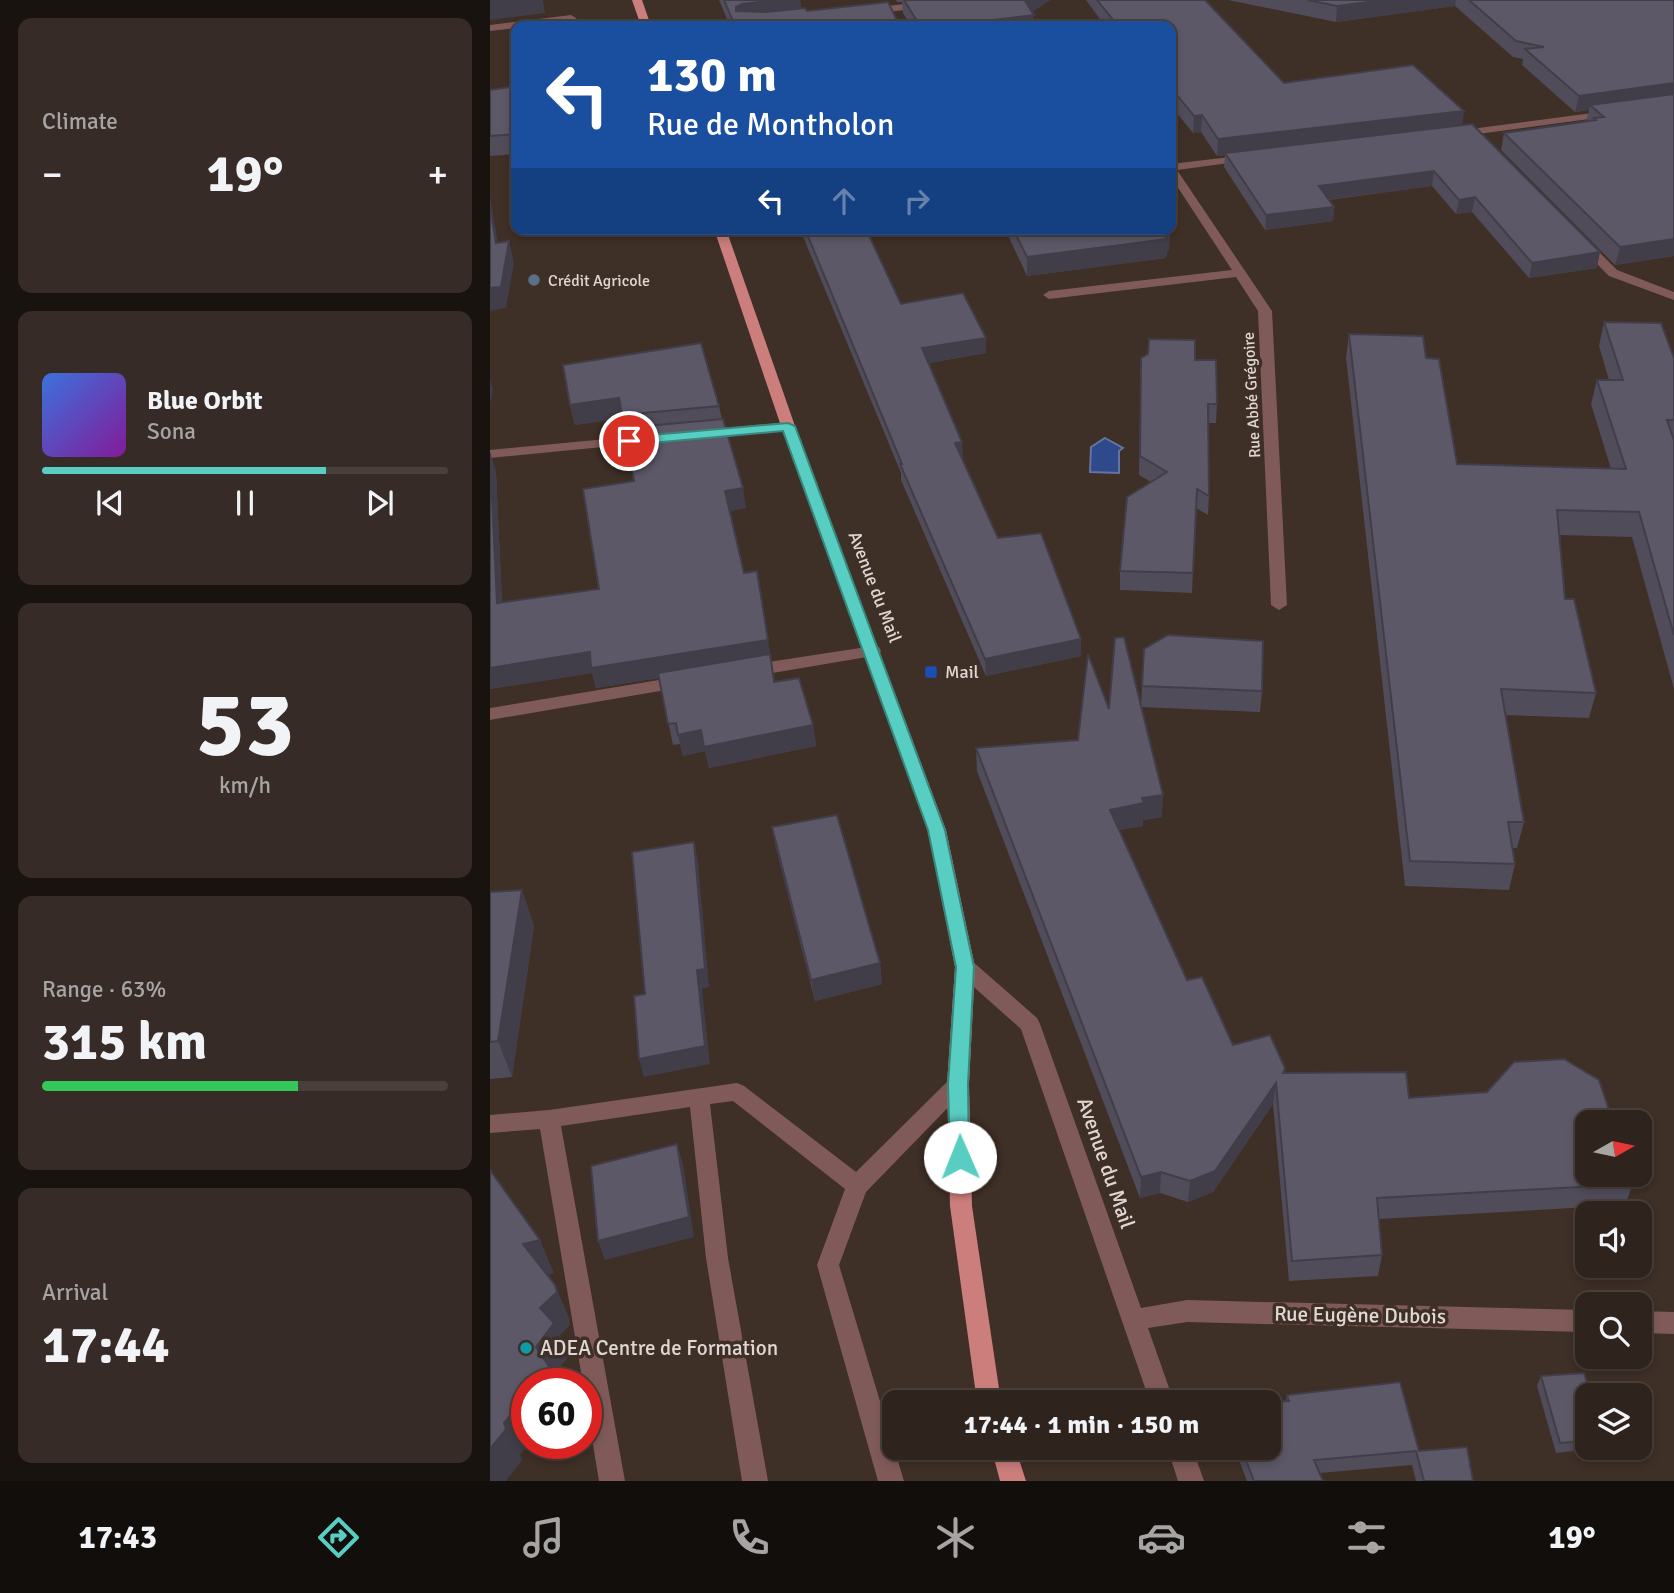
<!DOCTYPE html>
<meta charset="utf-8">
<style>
:root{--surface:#2e231d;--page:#362b26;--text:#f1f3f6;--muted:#a7a4a4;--line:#49403b;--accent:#57cec1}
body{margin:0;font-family:Signika,sans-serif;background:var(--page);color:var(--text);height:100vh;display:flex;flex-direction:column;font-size:26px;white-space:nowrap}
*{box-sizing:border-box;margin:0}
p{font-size:23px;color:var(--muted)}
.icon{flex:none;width:38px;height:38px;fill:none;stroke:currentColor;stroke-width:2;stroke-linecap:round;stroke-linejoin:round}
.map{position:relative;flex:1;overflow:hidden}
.drawer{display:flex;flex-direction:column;gap:18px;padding:18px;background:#191310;width:490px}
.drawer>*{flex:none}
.top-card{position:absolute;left:21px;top:21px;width:665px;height:214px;border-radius:14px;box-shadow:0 4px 10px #0003,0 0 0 2px var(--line);background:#1a4fa0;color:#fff;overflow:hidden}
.needle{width:46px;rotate:81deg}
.controls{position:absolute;left:1085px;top:1110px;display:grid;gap:14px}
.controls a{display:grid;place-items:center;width:77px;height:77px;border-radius:14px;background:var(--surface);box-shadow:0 4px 10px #0003,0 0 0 2px var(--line);font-size:35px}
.speed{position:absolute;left:21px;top:1368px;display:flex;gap:14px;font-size:35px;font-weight:700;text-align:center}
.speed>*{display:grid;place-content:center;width:91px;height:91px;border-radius:50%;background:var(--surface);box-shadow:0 4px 10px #0003,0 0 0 2px var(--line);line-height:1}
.speed .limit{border:10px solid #d22;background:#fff;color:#111}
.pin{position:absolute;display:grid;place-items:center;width:60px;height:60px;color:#fff;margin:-30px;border:4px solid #fff;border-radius:50%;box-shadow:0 2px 7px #0007}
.me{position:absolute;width:77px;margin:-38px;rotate:359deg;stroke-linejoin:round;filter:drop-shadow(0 0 5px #0008)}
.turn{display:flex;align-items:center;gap:24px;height:147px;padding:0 21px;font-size:32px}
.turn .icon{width:91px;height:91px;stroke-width:2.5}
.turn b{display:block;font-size:49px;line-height:60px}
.lanes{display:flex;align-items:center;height:66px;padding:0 21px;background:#0003;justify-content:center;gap:35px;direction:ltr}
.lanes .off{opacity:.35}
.big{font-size:52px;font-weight:700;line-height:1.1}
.drawer .tile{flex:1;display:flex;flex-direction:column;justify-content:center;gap:10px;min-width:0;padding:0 24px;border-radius:14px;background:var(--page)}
.drawer .dial{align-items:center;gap:0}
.dial b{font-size:91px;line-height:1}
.song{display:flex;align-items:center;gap:21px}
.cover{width:84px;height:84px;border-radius:10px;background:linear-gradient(135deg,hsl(220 70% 55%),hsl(290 70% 35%))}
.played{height:7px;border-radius:4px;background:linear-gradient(90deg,var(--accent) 70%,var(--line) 70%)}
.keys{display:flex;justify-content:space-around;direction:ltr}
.heat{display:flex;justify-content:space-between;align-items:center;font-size:38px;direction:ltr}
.charge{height:10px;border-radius:5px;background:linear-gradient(90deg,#34c759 63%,var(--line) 0)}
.trip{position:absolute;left:392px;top:1390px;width:399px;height:70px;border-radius:14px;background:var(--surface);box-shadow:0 4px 10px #0003,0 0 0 2px var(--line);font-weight:700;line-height:70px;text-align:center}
.dock{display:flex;height:112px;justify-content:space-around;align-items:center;background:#120e0c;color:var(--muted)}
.dock .icon{width:49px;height:49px}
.dock .selected{color:var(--accent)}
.dock b{font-size:32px;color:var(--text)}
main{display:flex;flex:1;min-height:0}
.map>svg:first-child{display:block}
.water{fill:#2e4a8b;stroke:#6474a0;stroke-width:2}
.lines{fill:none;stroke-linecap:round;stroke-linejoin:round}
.minor{fill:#805a58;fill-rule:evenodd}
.major{fill:#cb7e7b;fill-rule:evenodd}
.wall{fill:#504c59}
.shaded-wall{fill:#413e49}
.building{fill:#5d5868;stroke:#413e49;stroke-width:2}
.route{fill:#57cec1;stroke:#39867d;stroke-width:2}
.service-dot{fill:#5c6f8a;stroke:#3e2f27;stroke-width:2.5}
.transit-dot{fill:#1a4fb4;stroke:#3e2f27;stroke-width:2.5}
.culture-dot{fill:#0f9aa8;stroke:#3e2f27;stroke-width:2.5}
.labels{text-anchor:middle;stroke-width:7;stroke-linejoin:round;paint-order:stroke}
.far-poi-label{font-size:16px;fill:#e1d7d2;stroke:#3e2f27;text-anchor:start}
.far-street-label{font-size:16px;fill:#e1d7d2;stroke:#3e2f27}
.street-label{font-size:18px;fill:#e1d7d2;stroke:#3e2f27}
.poi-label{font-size:18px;fill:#e1d7d2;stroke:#3e2f27;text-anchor:start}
.near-street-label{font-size:21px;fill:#e1d7d2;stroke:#3e2f27}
.near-poi-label{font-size:21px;fill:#e1d7d2;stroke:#3e2f27;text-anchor:start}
</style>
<main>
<section class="drawer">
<div class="tile"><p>Climate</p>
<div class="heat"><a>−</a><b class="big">19°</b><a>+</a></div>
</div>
<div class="tile">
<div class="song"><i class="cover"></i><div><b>Blue Orbit</b><p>Sona</p></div></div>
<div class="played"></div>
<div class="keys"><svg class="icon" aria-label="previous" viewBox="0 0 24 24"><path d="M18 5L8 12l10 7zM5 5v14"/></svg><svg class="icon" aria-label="pause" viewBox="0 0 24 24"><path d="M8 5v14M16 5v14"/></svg><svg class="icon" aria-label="next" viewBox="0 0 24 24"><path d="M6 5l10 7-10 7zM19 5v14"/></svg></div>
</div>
<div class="tile dial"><b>53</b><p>km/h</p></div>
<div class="tile"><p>Range · 63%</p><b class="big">315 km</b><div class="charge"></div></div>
<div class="tile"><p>Arrival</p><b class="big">17:44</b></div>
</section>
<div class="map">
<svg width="1184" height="1481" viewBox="0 0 1184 1481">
<rect width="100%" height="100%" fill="#3e2f27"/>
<path class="water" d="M615,438l18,10 -4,3v22l-29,-1 1,-25z"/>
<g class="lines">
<path class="minor" d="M449,0h31l-5,3 -95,11 -5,-3 5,-3z
M81,15l5,3 2,8h-10l-1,-4 -77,9v-6z
M1118,111l4,1v4l-156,21 -6,-3 6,-3z
M757,155l6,3 -2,2 -74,10 95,141 15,294 -8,5 -8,-5 -13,-294 -22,-34 -187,22 -6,-4 6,-4 183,-21 -61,-93v-13z
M1093,239l4,1 30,30 57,22v8l-65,-24 -30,-30v-6z
M298,422l7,4 -2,3 -89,9 -7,-4 7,-4z
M159,435l5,1 2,3 -2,3 -164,16v-8z
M383,646l6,1 2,4 -2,4 -130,22 -8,-6 8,-6z
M193,676l8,6 -2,4 -199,34v-12z
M475,959l7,2 65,57 3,6 101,284 46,-8 400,10v22l-400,-10 -39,6 26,74h-24l-129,-373 -63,-56 -3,-6 3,-6z
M468,1075l7,3 4,6 -4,6 -99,102 -27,73 65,216h-26l-61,-216 28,-76 -112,-88 -23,3 18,154 40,223h-26l-36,-223 -16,-151 -129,19 64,355h-26l-13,-78v-19h-3l-43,-255 -50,4v-18l59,-5 188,-27 7,3 112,86 95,-94z
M1150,1311l34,1v22l-34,-1z
M677,1447h25l12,34h-26z"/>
<path class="major" d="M142,0h10l9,26h-10z
M224,229h12l69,197 151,404 29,137 -6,117 3,122 29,196h-24l-27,-196 -3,-122 8,-117 -27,-137 -147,-404z
M501,1447h24l11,34h-26z"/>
</g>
<path class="wall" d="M229,0h81l1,8 6,3 93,15h-170z
M406,0h154l-18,12 2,3v11h-123l-8,-13 -1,-11h-5z
M596,0h119l79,83 178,43 135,142 -68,10 -57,-66 -16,2 -24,-28 -103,14 5,7 -1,14 -68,9 -41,-63 1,-12 -8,1 -16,-24 -8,1 -22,-27v-80h-66z
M738,0h446v256l-59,9 -114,-115 3,-17 82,-11 3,-12 -14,2 -53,-47 1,-6 -10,-2 -58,-51 -119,16z
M26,86v68l-26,2v-66z
M312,229h64l35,75 85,49 -57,10 33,95 36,80 83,101v17l-95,20 -85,-196v-7l-99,-239z
M515,229h163l2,3 -1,19h-2l-1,7 -139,18z
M1114,322l70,36v331l-42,-152 -72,-2 5,64 31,94 -7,25 -84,-3 19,107 -7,26h-5l3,16 -6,26 -104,-4 -59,-528 3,-24 77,24 31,106 154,5 -20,-65 6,-24h12l-10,-34z
M651,358l54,2 22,44 -1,19h-7v73l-1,19 -12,-7 -4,85 -72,-3v-19l31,-89 -12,-7z
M80,405l149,1 3,13 24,89 -17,3 15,62 30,109 39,43 3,21 -107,22 -4,-17 -22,5 -3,-12 -7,1 -14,-67 -63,10 -4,-15 -102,16v-236l6,19 6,130 97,-13 35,-108 -11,-63 -48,7z
M652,686l120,5 -2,21 -119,-5 21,110 -19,3v6l-24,4 68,150 46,65 52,23v5l124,25 224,86 -8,21 -246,14 3,36 -4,21 -89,5 -16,-177 -60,88 -25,10 -28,-9 -20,5 -163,-427 -1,-23 102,-8 31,-31 32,-3z
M282,827l108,136 2,21 -67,17 -39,-153z
M32,890l12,36 -22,151 -22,2v-187z
M1051,1376l46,19v52h15l-1,1 -45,5 -19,-67z
M797,1395l132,56 54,30h-57l-4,-16 -92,8 3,8h-76l-13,-34h35l17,-46z"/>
<path class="shaded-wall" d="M0,0h53l2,13 -55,7z
M286,0h24l2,14 -66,-3v-4l6,-3z
M536,0h24l-24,16 8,-1v11h-90z
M894,0h72l-1,6 -119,16 1,-16z
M1184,83v16l-84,6 -1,5 -14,2 4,-16z
M974,111l-2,17 -237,25v2l-8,1 1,-17z
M712,115l-1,17 -8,1 1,-17z
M944,171l-2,15 -115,15 2,-15z
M0,195l11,69 -5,-21 -6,-36z
M985,197l-3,15 -16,2 3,-14z
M844,207l-1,14 -68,9 1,-15z
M95,229h23l-22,3z
M680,232l-1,19h-2l-1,7 -139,18v-19z
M1184,239v17l-59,9 5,-18z
M19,241l5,22 -8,45 -16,3v-23z
M1110,252l-3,16 -68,10 3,-15z
M496,338v15l-63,11 -1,-16z
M0,379l3,10 -3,15z
M129,398l4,20 -48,7 -5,-20z
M472,442l1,16 -7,1 -1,-16z
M0,453l6,19 7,151 -6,-20z
M253,488l3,20 -18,3 -3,-20z
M267,571l21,132 -7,-43 -175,28 -4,-15 -102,16v-21z
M591,639v17l-95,20 -1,-17z
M323,725l3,21 -107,22 -5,-21z
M211,730l4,21 -22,5 -5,-21z
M673,795l-1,22 -19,3v6l-34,6 1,-22 32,-12z
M204,842l4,19 11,126 -7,2 8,75 -66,13 -5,-18 58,-89z
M32,890l12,36 -22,151 -14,-36z
M390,963l2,21 -67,17 -4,-21z
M786,1083l-3,21 -60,88 -25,10 2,-21z
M187,1144l6,20 11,73 -89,23 -7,-19z
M671,1172l-1,21 -20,5 1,-21z
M50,1240l14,33 -17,5 -14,-34z
M65,1285l14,33 1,7 -10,10 9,21 -15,19 4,9h-22v-37l4,-39z
M37,1396v48h2l-9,11 2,5 -16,21h-16v-32l14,-26z"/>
<path class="building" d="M234,0h52l-34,4 -6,3v4l30,1 39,-4 2,3 81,-9 12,24h-165z
M414,0h122l-1,1 9,14 -90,11h-24z
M607,0h108l79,83 129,-18 51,46 -246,28 -16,-24 -8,1 -23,-28v-62h-53z
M817,0h77l-47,6z
M979,0h205v83l-95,13 -54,-47 19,-2 -28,-6z
M26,86v48l-26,2v-46z
M1184,94v145l-54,8 -116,-114 92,-13 -2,-2 10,-1 -14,-12z
M982,124l128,128 -68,11 -57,-66 -16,3 -25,-29 -115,15 15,21 -68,8 -41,-62z
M0,207l6,36 13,-2 -8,46 -11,1z
M315,229h61l35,75 62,-11 23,45 -64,10 40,94 -7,1 43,95 43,-5 40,106 -96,20 -85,-195h2z
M523,229h155l2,3 -7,1 4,6 -140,18z
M1114,322l57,1 13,35v62h-7l7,20v195l-35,-123 -82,-2 8,89h9l22,94 -95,-4 23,133h-16l7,42 -105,-3 -61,-527 74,2 3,22 13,1 18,105 169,5 -29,-89h26z
M659,339l46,1v20h21l1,44h-9l1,92 -12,-7 -4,84 -73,-2 7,-74 40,-25 -27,-16 1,-98 7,-4z
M211,343l18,63 -97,9 -3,-17 -49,7 -7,-40z
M233,419l20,69 -18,3 19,82 13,-2 11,69 -177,28 -1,-16 -100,16v-215l7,150 102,-14 -16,-100 51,-8 -10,-53z
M678,635l95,6 -1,50 -120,-5 2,-37z
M634,637l39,158 -21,3 2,5 -34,7 77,170 15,-3 31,68 37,-10 15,33 -2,5 123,-1 3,26 78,-6 27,-30 50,-3 35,21 14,42h-26v52h43l3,10 -256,14 5,57 -90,6 -16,-178 -61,88 -25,10 -29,-9 -20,5 -165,-429 102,-8 10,-86 21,55 6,-71z
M280,654l4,28 25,-4 14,47 -109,22 -3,-17 -23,5 -2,-12 -8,1 -10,-51z
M347,815l43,148 -69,17 -39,-153z
M204,842l11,127 -8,1 8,76 -66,13 -5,-63 11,-2 -13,-142z
M32,890l-24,151 -8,1v-150z
M187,1144l12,73 -91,24 -7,-75z
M0,1170l50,70 -17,4 32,41 2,7 -17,16 14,15 -18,24 14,21 -14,16h-9v12l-23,27 2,6 -16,20z
M1094,1373l7,22h-4v46l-27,2 -19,-67z
M910,1382l19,69 48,-4 6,34h-49l-8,-30 -102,9 9,21h-69l-13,-34h28v-45l20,-1 -2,-6z"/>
<path class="route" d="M298,423l7,3 150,404 29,137 -6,117 1,73 -2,6 -7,3 -7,-3 -3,-6 -2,-73 8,-117 -28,-137 -145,-399 -154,14 -7,-4 7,-4z"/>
<circle class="service-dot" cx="44" cy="280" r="7"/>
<rect class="transit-dot" x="434" y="665" width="14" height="14" rx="3.5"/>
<circle class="culture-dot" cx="36" cy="1348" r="7"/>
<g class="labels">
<g class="far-poi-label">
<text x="58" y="286">Crédit Agricole</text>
</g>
<g class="far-street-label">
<text transform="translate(761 395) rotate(-93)" y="6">Rue Abbé Grégoire</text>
</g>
<g class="street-label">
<text transform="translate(385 587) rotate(69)" y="6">Avenue du Mail</text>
</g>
<g class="poi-label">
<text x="455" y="678">Mail</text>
</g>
<g class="near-street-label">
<text transform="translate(616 1163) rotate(71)" y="7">Avenue du Mail</text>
<text transform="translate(870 1315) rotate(1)" y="7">Rue Eugène Dubois</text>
</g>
<g class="near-poi-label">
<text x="50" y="1355">ADEA Centre de Formation</text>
</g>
</g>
</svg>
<div class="controls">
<a><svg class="needle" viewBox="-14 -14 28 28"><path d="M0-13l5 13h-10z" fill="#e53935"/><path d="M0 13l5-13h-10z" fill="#a7a4a4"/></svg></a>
<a><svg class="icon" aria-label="sound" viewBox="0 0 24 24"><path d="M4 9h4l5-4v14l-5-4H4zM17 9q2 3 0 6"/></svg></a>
<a><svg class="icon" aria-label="search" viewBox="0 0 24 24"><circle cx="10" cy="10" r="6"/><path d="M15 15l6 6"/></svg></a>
<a><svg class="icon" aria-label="layers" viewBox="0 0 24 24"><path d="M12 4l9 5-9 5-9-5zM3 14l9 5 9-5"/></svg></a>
</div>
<div class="speed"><div class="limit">60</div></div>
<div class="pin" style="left:139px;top:441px;background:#d93025"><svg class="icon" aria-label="arrive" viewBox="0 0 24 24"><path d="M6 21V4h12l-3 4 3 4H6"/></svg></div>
<svg class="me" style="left:470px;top:1157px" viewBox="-20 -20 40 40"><circle r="19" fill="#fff"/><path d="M0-13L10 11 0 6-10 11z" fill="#57cec1"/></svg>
<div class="trip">17:44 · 1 min · 150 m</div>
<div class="top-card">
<div class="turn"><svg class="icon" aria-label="left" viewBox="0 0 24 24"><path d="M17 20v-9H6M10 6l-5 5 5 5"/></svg><div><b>130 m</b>Rue de Montholon</div></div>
<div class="lanes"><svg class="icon" aria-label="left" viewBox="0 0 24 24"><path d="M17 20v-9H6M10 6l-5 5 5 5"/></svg><svg class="icon off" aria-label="ahead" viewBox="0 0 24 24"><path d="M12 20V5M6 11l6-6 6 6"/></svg><svg class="icon off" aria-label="right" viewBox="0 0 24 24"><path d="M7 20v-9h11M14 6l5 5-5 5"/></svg></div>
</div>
</div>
</main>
<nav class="dock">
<b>17:43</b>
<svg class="icon selected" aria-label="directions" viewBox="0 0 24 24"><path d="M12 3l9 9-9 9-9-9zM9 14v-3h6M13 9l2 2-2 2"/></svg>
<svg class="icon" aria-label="music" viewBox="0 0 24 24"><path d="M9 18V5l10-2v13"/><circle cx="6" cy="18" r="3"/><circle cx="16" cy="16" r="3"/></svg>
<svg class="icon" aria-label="phone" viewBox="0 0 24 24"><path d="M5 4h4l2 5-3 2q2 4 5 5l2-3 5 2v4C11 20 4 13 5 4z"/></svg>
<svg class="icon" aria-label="climate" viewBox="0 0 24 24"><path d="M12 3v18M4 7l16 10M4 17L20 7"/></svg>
<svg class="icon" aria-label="car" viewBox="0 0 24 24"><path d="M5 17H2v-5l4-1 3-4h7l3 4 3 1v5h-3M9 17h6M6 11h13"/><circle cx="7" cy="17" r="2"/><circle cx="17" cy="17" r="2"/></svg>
<svg class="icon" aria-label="filters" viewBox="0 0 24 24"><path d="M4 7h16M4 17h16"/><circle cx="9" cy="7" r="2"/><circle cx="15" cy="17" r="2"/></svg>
<b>19°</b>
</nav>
